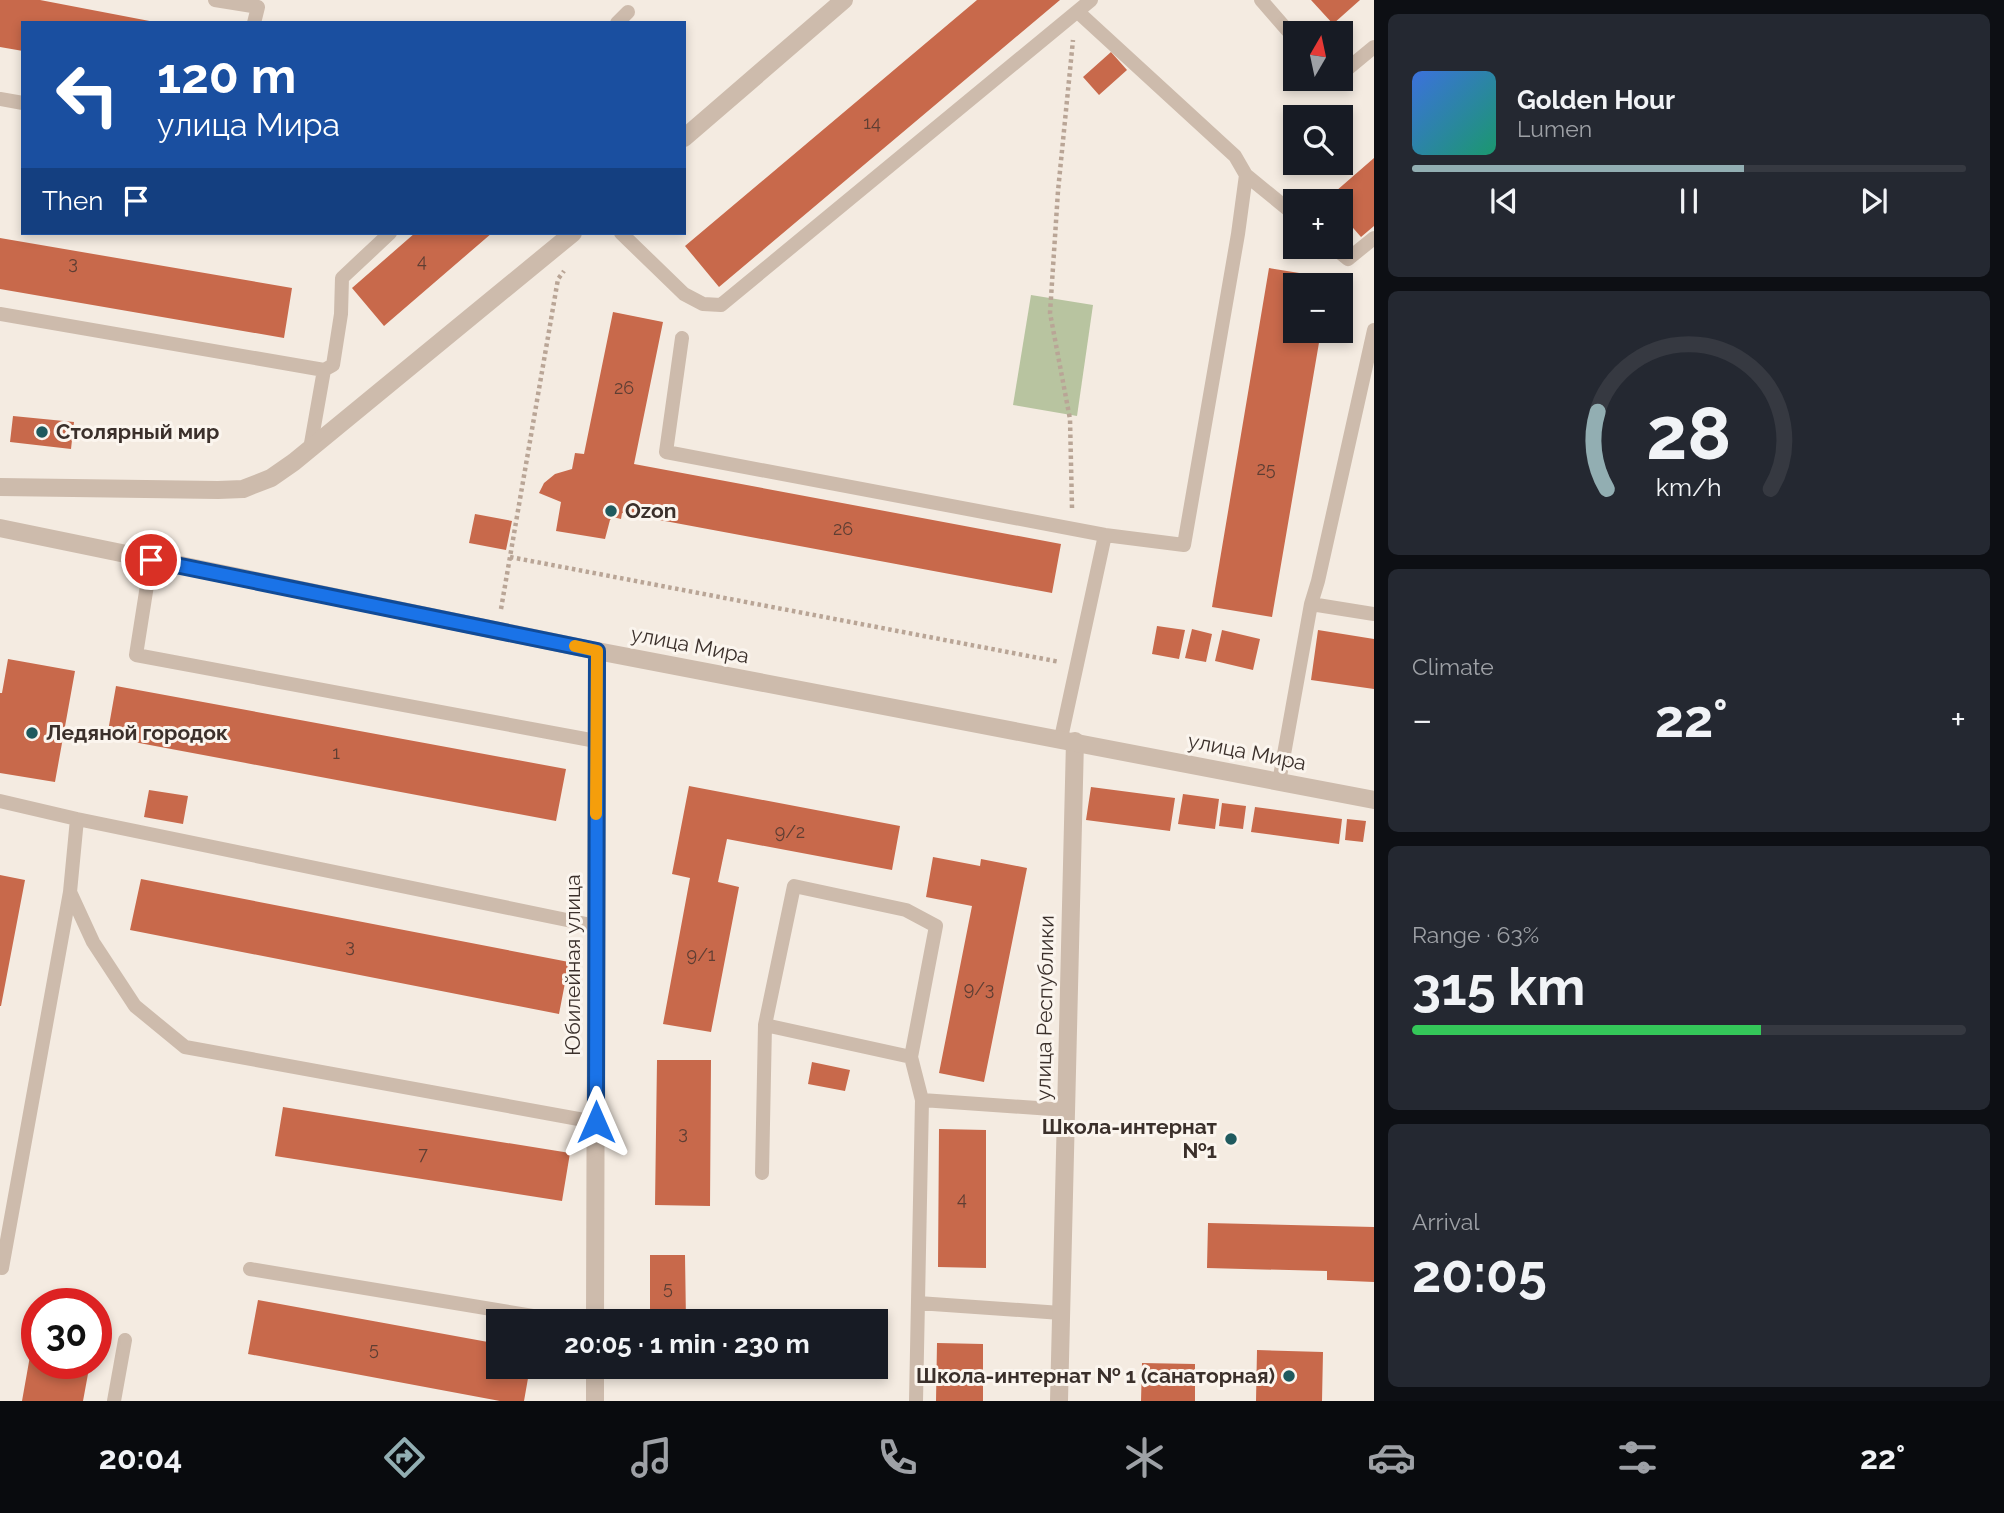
<!DOCTYPE html>
<meta charset="utf-8">
<style>
:root{--surface:#171b24;--page:#242831;--text:#f1f3f6;--muted:#9ea1a6;--line:#363941;--accent:#92aeb2}
body{margin:0;font-family:Raleway,sans-serif;background:var(--page);color:var(--text);height:100vh;display:flex;flex-direction:column;font-size:26px;white-space:nowrap}
*{box-sizing:border-box;margin:0}
p{font-size:23px;color:var(--muted)}
.icon{flex:none;width:38px;height:38px;fill:none;stroke:currentColor;stroke-width:2;stroke-linecap:round;stroke-linejoin:round}
.map{position:relative;flex:1;overflow:hidden}
.sheet{display:flex;flex-direction:column;gap:14px;padding:14px;background:#0d0f14;width:630px}
.sheet>*{flex:none}
.top-card{position:absolute;left:21px;top:21px;width:665px;height:214px;border-radius:0px;box-shadow:0 4px 10px #0003;background:#1a4fa0;color:#fff;overflow:hidden}
.needle{width:46px;rotate:9deg}
.controls{position:absolute;left:1283px;top:21px;display:grid;gap:14px}
.controls a{display:grid;place-items:center;width:70px;height:70px;border-radius:0px;background:var(--surface);box-shadow:0 4px 10px #0003;font-size:35px}
.speed{position:absolute;left:21px;top:1288px;display:flex;gap:14px;font-size:35px;font-weight:700;text-align:center}
.speed>*{display:grid;place-content:center;width:91px;height:91px;border-radius:50%;background:var(--surface);box-shadow:0 4px 10px #0003;line-height:1}
.speed .limit{border:10px solid #d22;background:#fff;color:#111}
.pin{position:absolute;display:grid;place-items:center;width:60px;height:60px;color:#fff;margin:-30px;border:4px solid #fff;border-radius:50%;box-shadow:0 2px 7px #0007}
.me{position:absolute;width:77px;margin:-38px;rotate:0deg;stroke-linejoin:round;filter:drop-shadow(0 0 5px #0008)}
.turn{display:flex;align-items:center;gap:24px;height:147px;padding:0 21px;font-size:32px}
.turn .icon{width:91px;height:91px;stroke-width:2.5}
.turn b{display:block;font-size:49px;line-height:60px}
.then{display:flex;align-items:center;height:66px;padding:0 21px;background:#0003;gap:14px;font-size:26px}
.big{font-size:52px;font-weight:700;line-height:1.1}
.sheet .widget{flex:1;display:flex;flex-direction:column;justify-content:center;gap:10px;min-width:0;padding:0 24px;border-radius:10px;background:var(--page)}
.sheet .dial{align-items:center;gap:0}
.dial svg{height:182px;overflow:visible;fill:none;stroke:var(--line);stroke-width:7;stroke-linecap:round;text-anchor:middle}
.dial text{fill:var(--text);stroke:none}
.song{display:flex;align-items:center;gap:21px}
.cover{width:84px;height:84px;border-radius:10px;background:linear-gradient(135deg,hsl(220 70% 55%),hsl(160 70% 35%))}
.played{height:7px;border-radius:4px;background:linear-gradient(90deg,var(--accent) 60%,var(--line) 60%)}
.keys{display:flex;justify-content:space-around;direction:ltr}
.heat{display:flex;justify-content:space-between;align-items:center;font-size:38px;direction:ltr}
.charge{height:10px;border-radius:5px;background:linear-gradient(90deg,#34c759 63%,var(--line) 0)}
.trip{position:absolute;left:486px;top:1309px;width:402px;height:70px;border-radius:0px;background:var(--surface);box-shadow:0 4px 10px #0003;font-weight:700;line-height:70px;text-align:center}
.tab-bar{display:flex;height:112px;justify-content:space-around;align-items:center;background:#090b0e;color:var(--muted)}
.tab-bar .icon{width:49px;height:49px}
.tab-bar .active{color:var(--accent)}
.tab-bar b{font-size:32px;color:var(--text)}
main{display:flex;flex:1;min-height:0}
.map>svg:first-child{display:block}
.green{fill:#b8c4a0}
.building{fill:#c8694b}
.lines{fill:none;stroke-linecap:round;stroke-linejoin:round}
.path{stroke:#b9a596;stroke-width:4.5;stroke-dasharray:3.5 3.5;stroke-linecap:butt}
.service{stroke:#cdbbac;stroke-width:14}
.minor{stroke:#cdbbac;stroke-width:18}
.tertiary{stroke:#cdbbac;stroke-width:18}
.route-casing{stroke:#114b97;stroke-width:18}
.route{stroke:#1a73e8;stroke-width:12}
.slow{stroke:#f59e0b;stroke-width:12}
.poi-dot{fill:#1f5a5e;stroke:#fbf5ee;stroke-width:2.5}
.labels{text-anchor:middle;stroke-width:6;stroke-linejoin:round;paint-order:stroke}
.number-label{font-size:18px;fill:#5e3e33}
.poi-label{font-size:21px;font-weight:bold;fill:#3b302b;stroke:#fbf5ee;text-anchor:start}
.street-label{font-size:21px;fill:#3b302b;stroke:#fbf5ee}
</style>
<main>
<div class="map">
<svg width="1374" height="1401" viewBox="0 0 1374 1401">
<rect width="100%" height="100%" fill="#f4ebe1"/>
<path class="green" d="M1031,295l62,10 -16,111 -64,-11z"/>
<path class="building" d="M0,0h40l120,23h-137v28l-23,-4z
M977,0h83l-341,287 -34,-41z
M1311,0h49l-27,24z
M1111,52l16,18 -28,25 -16,-18z
M1374,158v68l-13,11 -21,-24v-12h-9l-3,-3z
M415,233h77l-108,93 -32,-38z
M0,238l292,50 -8,50 -284,-49z
M1269,268l61,10 -1,7h-34v46h26l-49,286 -60,-10z
M613,312l50,10 -29,142 427,80 -9,49 -430,-80 -1,6 -8,-2 -3,3 -5,19 -49,-8 5,-29 -22,-9 5,-10 11,-9 17,-5 3,-16 9,1z
M13,416l61,6 -3,27 -61,-7z
M475,514l37,7 -6,29 -37,-7z
M1157,626l28,4 -6,29 -27,-5z
M1192,629l20,5 -6,28 -21,-4z
M1222,630l38,9 -7,31 -38,-9z
M1318,630l56,9v50l-63,-9z
M8,659l67,12 -20,111 -55,-9v-80h2z
M116,686l450,83 -10,52 -449,-84z
M689,786l211,40 -8,44 -165,-31 -9,43 21,5 -28,145 -48,-8 27,-146 -18,-4z
M1091,787l84,11 -5,33 -84,-11z
M149,790l39,6 -5,28 -39,-7z
M1183,794l36,5 -4,30 -37,-5z
M1222,803l24,3 -3,23 -24,-3z
M1255,807l87,12 -3,25 -88,-12z
M1347,819l19,2 -3,21 -18,-2z
M933,857l47,9 1,-7 46,9 -43,214 -45,-9 33,-167 -46,-9z
M0,875l25,5 -24,126h-1z
M141,879l428,83 -10,52 -429,-84z
M657,1060h54l-1,146 -55,-1z
M812,1062l38,8 -5,21 -37,-7z
M283,1107l287,46 -8,48 -287,-45z
M939,1129l47,1v138l-48,-1z
M1208,1223l166,4v55l-47,-2v-9l-120,-3z
M650,1255h35l1,66h-36z
M258,1300l241,44v23h31l-6,34h-24l-252,-47z
M35,1328l2,35h53l-7,38h-61z
M937,1343l46,1v57h-47z
M1257,1350l66,2 -1,49h-66z
M1142,1363l53,1v37h-54z"/>
<g class="lines">
<path class="path" d="M1072,508l-2,-89 -20,-106 8,-122 15,-151
M510,557l550,105
M501,609l57,-330 6,-8"/>
<path class="service" d="M215,0l43,7 -4,16
M1261,0l34,39
M1078,12l157,144 11,19 49,40
M617,23l11,-11
M1340,75l34,-28
M0,99l23,4
M621,233l63,61 19,10 18,1 370,-305
M1333,247l15,12 26,-21
M0,314l324,56
M682,338l-16,114 439,83 79,10 54,-311 8,-59
M310,449l14,-79 9,-5 8,-51 1,-36 48,-45
M151,560l-15,95 460,86
M1311,604l63,10
M1061,738l44,-203
M1279,782l32,-178 7,-23 56,-251
M0,801l77,18 519,107
M77,819l-7,73 23,50 42,64 50,41 410,75
M911,1057l-146,-32 29,-139 112,24 30,16 -25,131 11,43 -6,301
M922,1100l144,10
M762,1173l3,-148
M2,1268l68,-376
M250,1269l313,52
M918,1303l143,10
M114,1401l11,-61"/>
<path class="minor" d="M684,138l160,-138
M0,487l218,3 25,-1 28,-11 23,-16 279,-229
M595,1321l2,-670
M595,1401v-34
M1059,1401l16,-660"/>
<path class="tertiary" d="M0,528l597,123 777,149"/>
</g>
<g class="lines">
<g class="route-casing">
<path id="route" d="M151,560l446,91 -1,471"/>
</g>
<use href="#route" class="route"/>
<path class="slow" d="M575,646l22,5 -1,163"/>
</g>
<g class="poi-dot">
<circle cx="42" cy="432" r="7"/>
<circle cx="611" cy="511" r="7"/>
<circle cx="32" cy="733" r="7"/>
<circle cx="1231" cy="1139" r="7"/>
<circle cx="1289" cy="1376" r="7"/>
</g>
<g class="labels">
<g class="number-label">
<text x="872" y="129">14</text>
<text x="422" y="267">4</text>
<text x="73" y="269">3</text>
<text x="624" y="394">26</text>
<text x="1266" y="475">25</text>
<text x="843" y="535">26</text>
<text x="336" y="759">1</text>
<text x="790" y="838">9/2</text>
<text x="350" y="952">3</text>
<text x="701" y="961">9/1</text>
<text x="979" y="995">9/3</text>
<text x="683" y="1139">3</text>
<text x="423" y="1160">7</text>
<text x="962" y="1205">4</text>
<text x="668" y="1294">5</text>
<text x="374" y="1355">5</text>
</g>
<g class="poi-label">
<text x="56" y="439">Столярный мир</text>
<text x="625" y="518">Ozon</text>
<text x="46" y="740">Ледяной городок</text>
<text x="1217" y="1134" text-anchor="end">Школа-интернат<tspan x="1217" dy="24">№1</tspan></text>
<text x="1275" y="1383" text-anchor="end">Школа-интернат № 1 (санаторная)</text>
</g>
<g class="street-label">
<text transform="translate(690 645) rotate(11)" y="7">улица Мира</text>
<text transform="translate(1247 752) rotate(11)" y="7">улица Мира</text>
<text transform="translate(573 965) rotate(-90)" y="7">Юбилейная улица</text>
<text transform="translate(1045 1008) rotate(-89)" y="7">улица Республики</text>
</g>
</g>
</svg>
<div class="controls">
<a><svg class="needle" viewBox="-14 -14 28 28"><path d="M0-13l5 13h-10z" fill="#e53935"/><path d="M0 13l5-13h-10z" fill="#9ea1a6"/></svg></a>
<a><svg class="icon" aria-label="search" viewBox="0 0 24 24"><circle cx="10" cy="10" r="6"/><path d="M15 15l6 6"/></svg></a>
<a>+</a>
<a>−</a>
</div>
<div class="speed"><div class="limit">30</div></div>
<div class="pin" style="left:151px;top:560px;background:#d93025"><svg class="icon" aria-label="arrive" viewBox="0 0 24 24"><path d="M6 21V4h12l-3 4 3 4H6"/></svg></div>
<svg class="me" style="left:596px;top:1122px" viewBox="-20 -20 40 40"><path d="M0-17L14 15 0 8-14 15z" fill="#1a73e8" stroke="#fff" stroke-width="4"/></svg>
<div class="trip">20:05 · 1 min · 230 m</div>
<div class="top-card">
<div class="turn"><svg class="icon" aria-label="left" viewBox="0 0 24 24"><path d="M17 20v-9H6M10 6l-5 5 5 5"/></svg><div><b>120 m</b>улица Мира</div></div>
<div class="then">Then<svg class="icon" aria-label="arrive" viewBox="0 0 24 24"><path d="M6 21V4h12l-3 4 3 4H6"/></svg></div>
</div>
</div>
<section class="sheet">
<div class="widget">
<div class="song"><i class="cover"></i><div><b>Golden Hour</b><p>Lumen</p></div></div>
<div class="played"></div>
<div class="keys"><svg class="icon" aria-label="previous" viewBox="0 0 24 24"><path d="M18 5L8 12l10 7zM5 5v14"/></svg><svg class="icon" aria-label="pause" viewBox="0 0 24 24"><path d="M8 5v14M16 5v14"/></svg><svg class="icon" aria-label="next" viewBox="0 0 24 24"><path d="M6 5l10 7-10 7zM19 5v14"/></svg></div>
</div>
<div class="widget dial"><svg viewBox="0 0 100 80">
<path d="M14 69A42 42 0 1 1 86 69"/>
<path d="M14 69A42 42 0 0 1 10 35" stroke="#92aeb2"/>
<text x="50" y="56" font-size="32" font-weight="700">28</text>
<text x="50" y="72" font-size="11">km/h</text>
</svg></div>
<div class="widget"><p>Climate</p>
<div class="heat"><a>−</a><b class="big">22°</b><a>+</a></div>
</div>
<div class="widget"><p>Range · 63%</p><b class="big">315 km</b><div class="charge"></div></div>
<div class="widget"><p>Arrival</p><b class="big">20:05</b></div>
</section>
</main>
<nav class="tab-bar">
<b>20:04</b>
<svg class="icon active" aria-label="directions" viewBox="0 0 24 24"><path d="M12 3l9 9-9 9-9-9zM9 14v-3h6M13 9l2 2-2 2"/></svg>
<svg class="icon" aria-label="music" viewBox="0 0 24 24"><path d="M9 18V5l10-2v13"/><circle cx="6" cy="18" r="3"/><circle cx="16" cy="16" r="3"/></svg>
<svg class="icon" aria-label="phone" viewBox="0 0 24 24"><path d="M5 4h4l2 5-3 2q2 4 5 5l2-3 5 2v4C11 20 4 13 5 4z"/></svg>
<svg class="icon" aria-label="climate" viewBox="0 0 24 24"><path d="M12 3v18M4 7l16 10M4 17L20 7"/></svg>
<svg class="icon" aria-label="car" viewBox="0 0 24 24"><path d="M5 17H2v-5l4-1 3-4h7l3 4 3 1v5h-3M9 17h6M6 11h13"/><circle cx="7" cy="17" r="2"/><circle cx="17" cy="17" r="2"/></svg>
<svg class="icon" aria-label="filters" viewBox="0 0 24 24"><path d="M4 7h16M4 17h16"/><circle cx="9" cy="7" r="2"/><circle cx="15" cy="17" r="2"/></svg>
<b>22°</b>
</nav>
